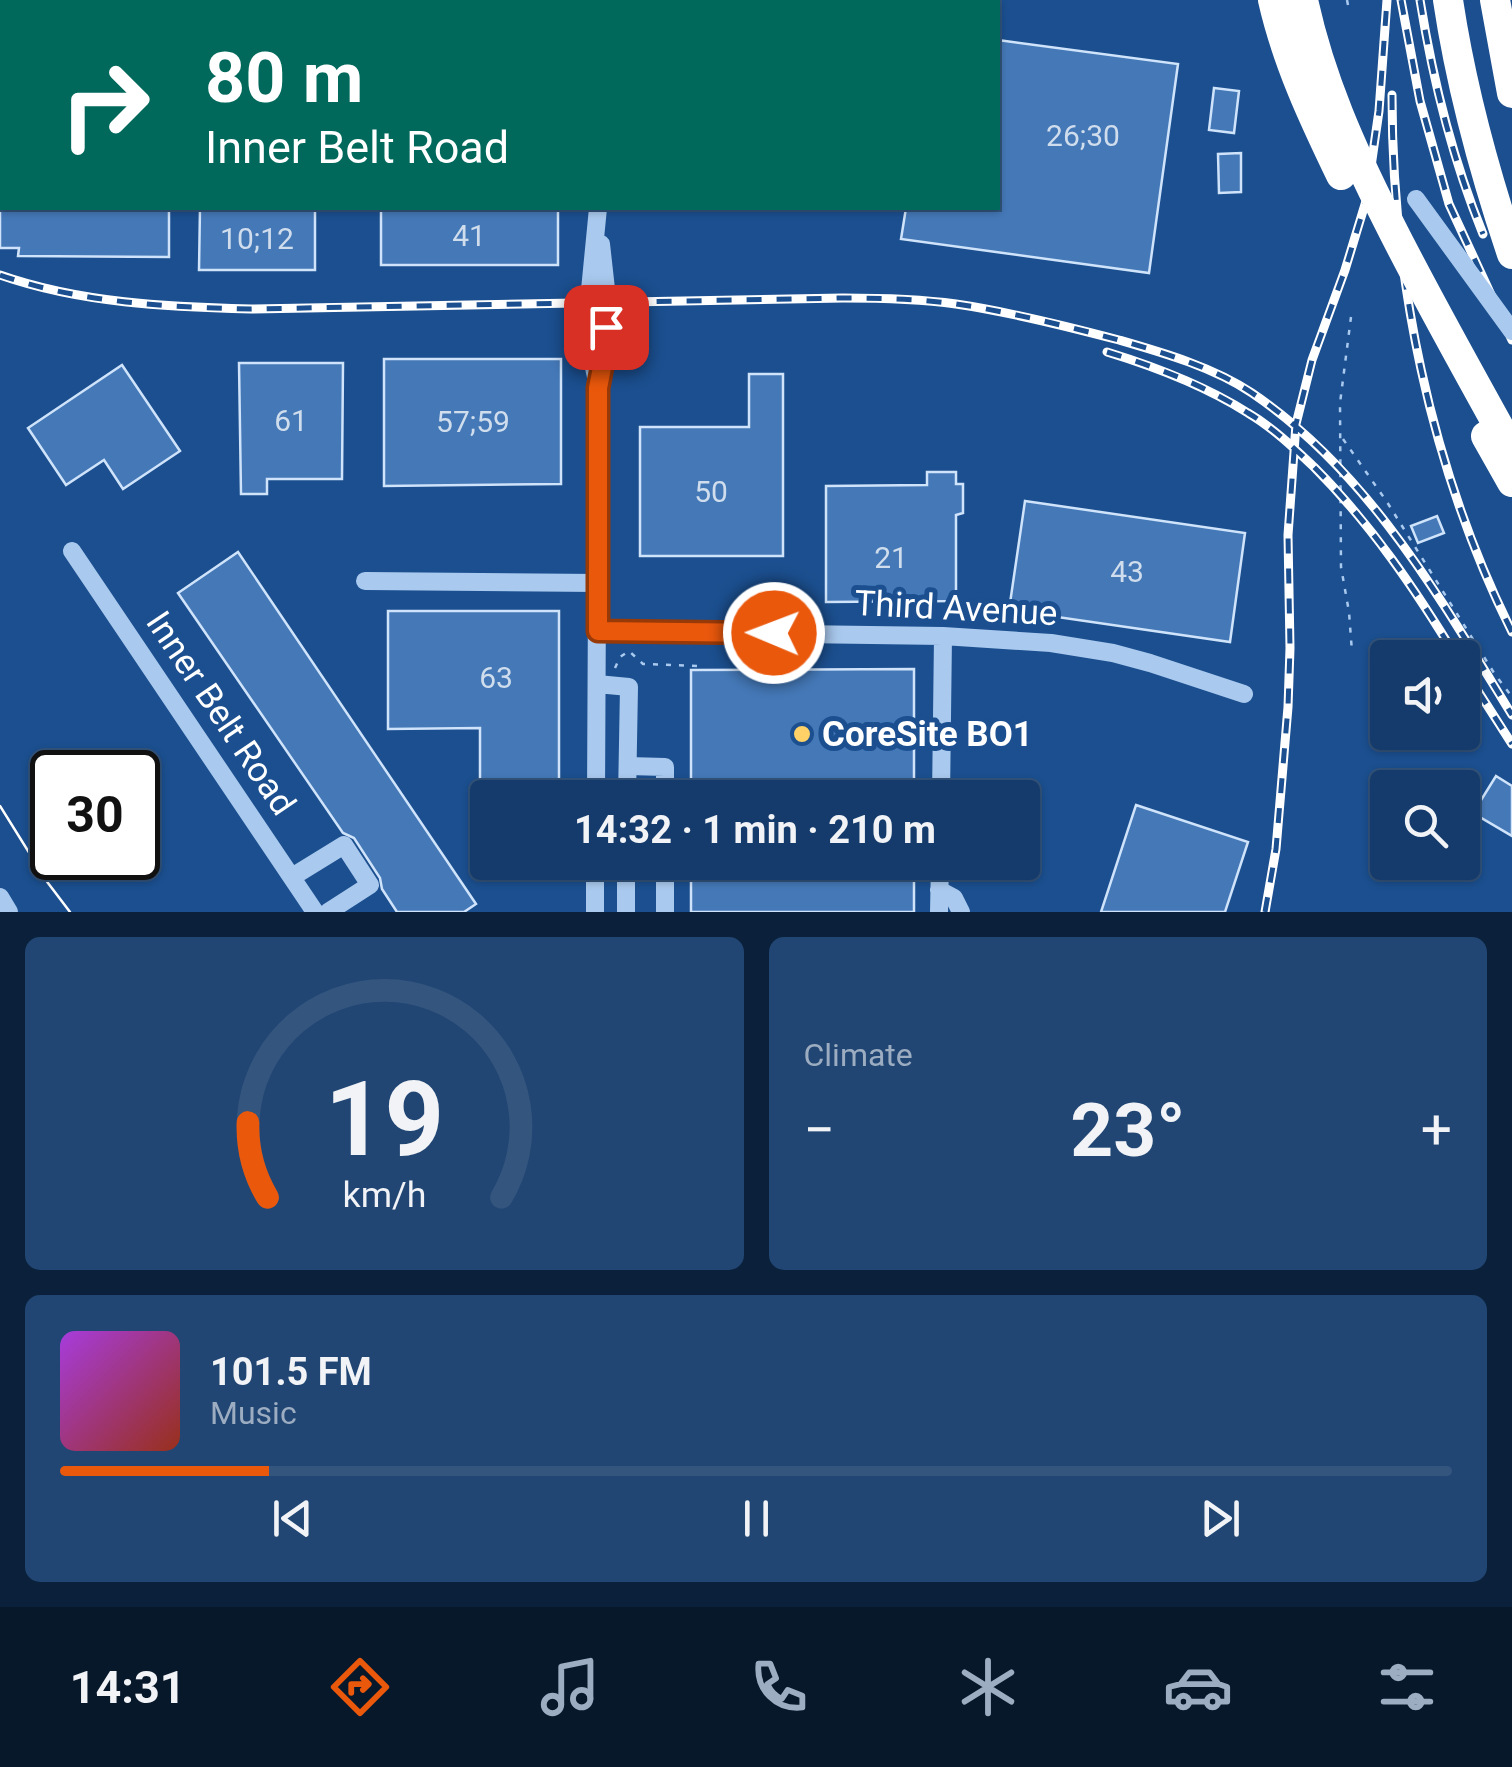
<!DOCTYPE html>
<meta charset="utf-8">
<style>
:root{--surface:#143b6b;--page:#214673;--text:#f1f3f6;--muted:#9dadc1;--line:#33557e;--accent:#ea580c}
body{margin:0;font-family:Roboto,sans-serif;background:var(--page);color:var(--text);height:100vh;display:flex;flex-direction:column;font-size:38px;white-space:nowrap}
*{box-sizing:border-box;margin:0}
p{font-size:32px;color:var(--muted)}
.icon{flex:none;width:55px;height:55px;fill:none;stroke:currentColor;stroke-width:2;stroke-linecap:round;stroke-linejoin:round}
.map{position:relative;height:912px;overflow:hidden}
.drawer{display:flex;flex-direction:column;gap:25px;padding:25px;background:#0b203b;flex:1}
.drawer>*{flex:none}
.guide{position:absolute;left:0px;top:0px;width:1000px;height:210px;box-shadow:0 2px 8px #0004,0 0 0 2px var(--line);background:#00695c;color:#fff;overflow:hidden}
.fabs{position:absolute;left:1370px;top:640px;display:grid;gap:20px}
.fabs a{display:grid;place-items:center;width:110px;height:110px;border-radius:10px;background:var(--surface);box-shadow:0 2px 8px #0004,0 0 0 2px var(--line);font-size:50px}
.speed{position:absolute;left:30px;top:750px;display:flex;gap:20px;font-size:50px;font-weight:700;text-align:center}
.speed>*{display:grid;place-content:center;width:130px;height:130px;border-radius:50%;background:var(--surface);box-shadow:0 2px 8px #0004,0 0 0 2px var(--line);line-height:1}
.speed .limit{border:5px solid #111;border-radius:15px;background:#fff;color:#111}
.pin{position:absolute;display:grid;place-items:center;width:85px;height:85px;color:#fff;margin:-42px;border-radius:20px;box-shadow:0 5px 15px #0006}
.me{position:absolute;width:110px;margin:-55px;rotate:271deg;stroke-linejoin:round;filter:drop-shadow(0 0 8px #0008)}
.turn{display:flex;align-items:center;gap:35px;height:210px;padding:0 40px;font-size:45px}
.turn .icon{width:130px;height:130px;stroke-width:2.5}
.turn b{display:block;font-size:70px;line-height:85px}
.big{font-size:75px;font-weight:700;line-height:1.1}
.drawer .card{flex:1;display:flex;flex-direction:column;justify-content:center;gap:15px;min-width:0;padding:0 35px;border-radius:15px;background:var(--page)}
.drawer .dial{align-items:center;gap:0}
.dial svg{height:260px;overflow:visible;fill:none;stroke:var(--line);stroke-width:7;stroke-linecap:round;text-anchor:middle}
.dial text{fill:var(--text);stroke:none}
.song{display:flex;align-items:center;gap:30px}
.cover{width:120px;height:120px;border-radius:15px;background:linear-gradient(135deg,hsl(280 70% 55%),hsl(10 70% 35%))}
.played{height:10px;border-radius:5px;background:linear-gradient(90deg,var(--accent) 15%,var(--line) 15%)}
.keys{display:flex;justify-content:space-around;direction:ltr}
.heat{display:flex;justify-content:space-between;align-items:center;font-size:55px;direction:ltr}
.drawer .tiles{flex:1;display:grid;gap:25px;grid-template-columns:1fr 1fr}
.card:last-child{grid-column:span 2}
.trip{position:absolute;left:470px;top:780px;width:570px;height:100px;border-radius:10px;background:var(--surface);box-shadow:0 2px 8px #0004,0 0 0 2px var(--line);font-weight:700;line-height:100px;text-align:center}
.menu{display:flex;height:160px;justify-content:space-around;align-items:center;background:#08182b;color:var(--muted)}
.menu .icon{width:70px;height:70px}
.menu .current{color:var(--accent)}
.menu b{font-size:45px;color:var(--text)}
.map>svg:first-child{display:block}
.building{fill:#4478b7;stroke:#cfe3fa;stroke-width:2.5}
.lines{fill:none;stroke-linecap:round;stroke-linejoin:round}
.minor-tunnel{stroke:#3d69a0;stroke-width:18;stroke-dasharray:18 9;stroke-linecap:butt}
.path{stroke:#a9c9ee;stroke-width:2.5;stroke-dasharray:5 8;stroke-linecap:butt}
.minor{stroke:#a9c9ee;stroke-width:18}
.highway{stroke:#fff;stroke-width:30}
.tram{stroke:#fff;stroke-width:2.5}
.rail-casing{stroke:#fff;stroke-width:9}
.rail{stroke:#1b4f8f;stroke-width:5;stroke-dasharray:15;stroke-linecap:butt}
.minor-bridge{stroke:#a9c9ee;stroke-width:18}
.highway-bridge{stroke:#fff;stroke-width:30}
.route-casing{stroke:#983908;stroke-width:25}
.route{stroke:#ea580c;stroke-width:18}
.poi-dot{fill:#ffd166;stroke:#1b4f8f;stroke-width:4}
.labels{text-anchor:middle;stroke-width:10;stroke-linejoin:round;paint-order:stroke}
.number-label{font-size:30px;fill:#d0dded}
.street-label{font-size:35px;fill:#fff;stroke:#1b4f8f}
.poi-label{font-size:35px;font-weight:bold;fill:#fff;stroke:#1b4f8f;text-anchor:start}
</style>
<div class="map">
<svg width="1512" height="912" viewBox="0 0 1512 912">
<rect width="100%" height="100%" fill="#1b4f8f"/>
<path class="building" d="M998,40l180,24 -29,209 -248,-34 5,-31h92z
M1214,88l25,3 -5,42 -25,-3z
M1241,153v39l-22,1 -1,-39z
M0,208h169v49l-151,-1 1,-8h-19z
M200,208h115v62h-116z
M381,208h177v57h-177z
M384,359h177v125l-177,2z
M239,363h104l-1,116h-75v15h-26z
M122,365l58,86 -57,38 -19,-29 -38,25 -38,-57z
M749,374h34v182h-143v-129h109z
M927,472h29v12h7v29l-7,2v86l-130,1v-116l101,-1z
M1025,501l220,32 -15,109 -221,-32z
M1437,516l7,17 -26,10 -7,-17z
M238,552l238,352 -12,8h-67l-15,-23 -2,-11 -26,-40 -11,-5 -165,-240z
M388,611h171v187l-79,-2v-68l-92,1z
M914,669v129h-223v-128z
M1388,671v37l-18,-24z
M1496,776l16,10v50l-39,-23z
M1136,805l112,37 -23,70h-124z
M497,862h62v17h-62z
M691,862h223v50h-223z"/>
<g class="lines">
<path class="minor-tunnel" d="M589,327l1,-37
M606,327v-38"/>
<path class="path" d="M1347,0l2,10
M1351,317l-11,86 1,164 8,45 3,40
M1343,439l44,63 107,171 18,24
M615,668l5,-11 9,-6 14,13 56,2"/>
<path class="minor" d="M605,2v-2
M601,244l5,45
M590,290l8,-82
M589,327l2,27 6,27
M72,551l243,361
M365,581l233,2
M598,631l345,5 108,7 62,10 37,10 94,31
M597,684l32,3 -2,111
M628,766l37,1v31
M596,798l2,-410 7,-36 1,-25
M941,798l2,-162
M292,877l52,-32 26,40 -42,27
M939,890l15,8 7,14
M0,897l9,15
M595,912v-50
M626,912v-50
M665,912v-50
M939,912l1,-50"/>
<path class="highway" d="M1273,0c14,62 41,119 68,175
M1448,0c13,87 36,171 64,254
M1495,0l17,93"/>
<path class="tram" d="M0,806l48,77 22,29"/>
<g class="rail-casing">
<path id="rail" d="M1401,0l19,101 29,103 63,136
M1420,0c13,81 32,158 63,234
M1392,95c0,183 38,372 120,537
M0,275c80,28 168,32 251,34l592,-11c38,0 76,1 113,6 55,8 110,22 163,36 45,13 94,27 133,53 117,79 188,205 260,322
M1107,352c49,15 97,33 141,61 24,14 45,34 66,54 57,57 101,122 143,191
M1462,666l50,78
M1265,912l11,-63 12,-142 2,-59 -2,-113 8,-111 16,-64 33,-90 21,-69 13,-90 8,-111"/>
</g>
<use href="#rail" class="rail"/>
<path class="minor-bridge" d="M1416,199l96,132"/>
<path class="highway-bridge" d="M1303,0c17,79 49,150 85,221 39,78 82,153 124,230
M1486,436l26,46"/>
</g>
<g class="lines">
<g class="route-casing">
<path id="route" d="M606,327l-1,25 -7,36v243l176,2"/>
</g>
<use href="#route" class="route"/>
</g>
<circle class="poi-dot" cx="802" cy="734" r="10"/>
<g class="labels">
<g class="number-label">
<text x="1083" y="146">26;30</text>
<text x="469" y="246">41</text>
<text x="257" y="249">10;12</text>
<text x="291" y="431">61</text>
<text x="473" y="432">57;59</text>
<text x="711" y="502">50</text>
<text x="891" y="568">21</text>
<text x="1127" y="582">43</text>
<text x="496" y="688">63</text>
</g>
<g class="street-label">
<text transform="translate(956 608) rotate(3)" y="12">Third Avenue</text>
<text transform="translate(221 713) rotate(56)" y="12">Inner Belt Road</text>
</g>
<g class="poi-label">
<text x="822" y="746">CoreSite BO1</text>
</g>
</g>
</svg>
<div class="fabs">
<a><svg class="icon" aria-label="sound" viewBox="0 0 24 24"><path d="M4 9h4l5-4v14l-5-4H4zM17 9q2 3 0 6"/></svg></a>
<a><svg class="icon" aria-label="search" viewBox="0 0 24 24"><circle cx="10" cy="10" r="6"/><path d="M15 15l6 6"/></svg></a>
</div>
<div class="speed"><div class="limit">30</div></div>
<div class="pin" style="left:606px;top:327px;background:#d93025"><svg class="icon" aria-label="arrive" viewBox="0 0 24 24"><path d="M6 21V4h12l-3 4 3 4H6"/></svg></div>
<svg class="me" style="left:774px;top:633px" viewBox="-20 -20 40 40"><circle r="17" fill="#ea580c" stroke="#fff" stroke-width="3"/><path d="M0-11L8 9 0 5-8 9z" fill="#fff"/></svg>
<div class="trip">14:32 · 1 min · 210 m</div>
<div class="guide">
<div class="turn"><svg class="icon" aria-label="right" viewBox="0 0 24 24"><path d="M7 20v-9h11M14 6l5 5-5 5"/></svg><div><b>80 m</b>Inner Belt Road</div></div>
</div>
</div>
<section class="drawer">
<div class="tiles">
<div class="card dial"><svg viewBox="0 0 100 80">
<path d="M14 69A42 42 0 1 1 86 69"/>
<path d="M14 69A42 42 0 0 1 8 46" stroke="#ea580c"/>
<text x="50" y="56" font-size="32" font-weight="700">19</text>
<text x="50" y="72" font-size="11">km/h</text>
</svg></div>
<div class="card"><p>Climate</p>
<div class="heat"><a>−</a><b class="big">23°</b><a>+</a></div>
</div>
<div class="card">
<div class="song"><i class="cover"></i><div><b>101.5 FM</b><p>Music</p></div></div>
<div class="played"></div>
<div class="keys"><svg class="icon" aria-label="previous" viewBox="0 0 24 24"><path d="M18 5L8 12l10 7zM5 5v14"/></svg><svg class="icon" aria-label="pause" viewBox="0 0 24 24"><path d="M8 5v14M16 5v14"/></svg><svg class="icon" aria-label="next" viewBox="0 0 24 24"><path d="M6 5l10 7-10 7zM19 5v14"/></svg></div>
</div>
</div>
</section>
<nav class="menu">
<b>14:31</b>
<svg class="icon current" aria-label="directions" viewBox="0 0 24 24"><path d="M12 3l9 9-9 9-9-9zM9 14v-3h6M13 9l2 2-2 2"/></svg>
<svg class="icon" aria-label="music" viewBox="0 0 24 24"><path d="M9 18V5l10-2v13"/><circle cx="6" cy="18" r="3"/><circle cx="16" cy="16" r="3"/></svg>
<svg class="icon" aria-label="phone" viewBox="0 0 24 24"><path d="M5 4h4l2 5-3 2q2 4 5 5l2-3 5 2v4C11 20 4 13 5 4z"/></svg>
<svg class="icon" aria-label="climate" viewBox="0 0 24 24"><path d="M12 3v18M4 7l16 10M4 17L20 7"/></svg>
<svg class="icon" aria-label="car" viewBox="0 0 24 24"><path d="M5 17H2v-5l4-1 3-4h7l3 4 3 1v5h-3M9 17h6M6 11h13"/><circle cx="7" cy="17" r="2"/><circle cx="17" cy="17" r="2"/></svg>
<svg class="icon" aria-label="filters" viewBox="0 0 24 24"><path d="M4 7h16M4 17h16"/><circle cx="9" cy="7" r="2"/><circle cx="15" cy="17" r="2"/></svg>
</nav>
